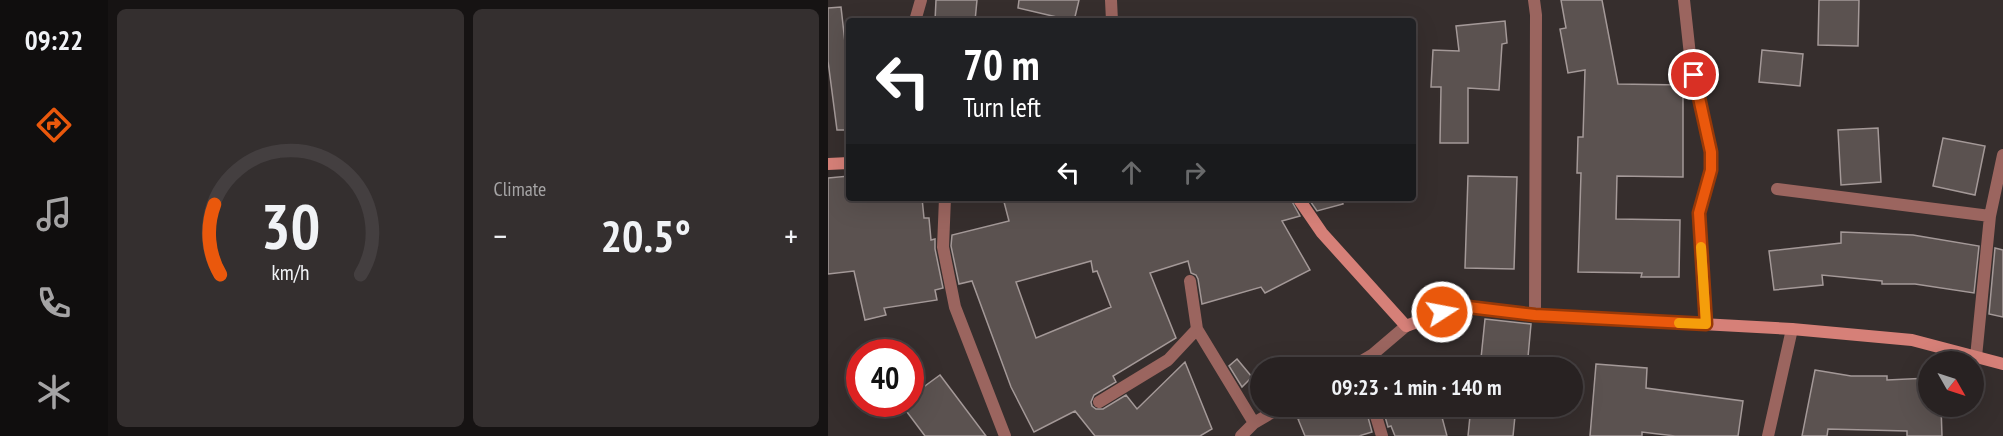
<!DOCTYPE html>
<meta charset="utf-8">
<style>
:root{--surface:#282222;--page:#342f2f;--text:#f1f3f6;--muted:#a5a4a5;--line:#443f40;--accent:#ea580c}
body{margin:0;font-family:"PT Sans Narrow",sans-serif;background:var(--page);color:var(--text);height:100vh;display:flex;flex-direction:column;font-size:22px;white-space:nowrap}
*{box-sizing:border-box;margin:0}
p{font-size:20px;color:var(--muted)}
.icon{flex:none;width:33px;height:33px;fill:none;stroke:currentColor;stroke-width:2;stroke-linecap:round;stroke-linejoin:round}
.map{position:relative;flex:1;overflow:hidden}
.drawer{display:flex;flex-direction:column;gap:9px;padding:9px;background:#161313;width:720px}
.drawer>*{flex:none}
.guide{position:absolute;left:18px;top:18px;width:570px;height:183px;border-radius:6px;box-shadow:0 6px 24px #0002,0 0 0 2px var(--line);background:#202124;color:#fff;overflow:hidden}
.needle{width:39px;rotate:129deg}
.buttons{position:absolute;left:1090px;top:351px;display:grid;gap:12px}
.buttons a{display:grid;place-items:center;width:66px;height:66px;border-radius:50%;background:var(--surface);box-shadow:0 6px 24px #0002,0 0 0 2px var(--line);font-size:30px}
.speed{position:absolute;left:18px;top:339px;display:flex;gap:12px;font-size:30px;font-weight:700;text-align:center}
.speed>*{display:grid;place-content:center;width:78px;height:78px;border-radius:50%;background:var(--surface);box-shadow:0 6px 24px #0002,0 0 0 2px var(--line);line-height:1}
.speed .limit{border:9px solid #d22;background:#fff;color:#111}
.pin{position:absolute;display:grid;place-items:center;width:51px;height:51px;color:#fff;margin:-26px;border:3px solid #fff;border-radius:50%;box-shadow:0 2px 6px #0007}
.me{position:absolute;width:66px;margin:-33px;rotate:79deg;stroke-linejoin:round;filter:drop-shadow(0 0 4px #0008)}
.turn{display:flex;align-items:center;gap:21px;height:126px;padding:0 18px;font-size:27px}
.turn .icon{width:78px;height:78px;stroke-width:2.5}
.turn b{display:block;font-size:42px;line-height:51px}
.lanes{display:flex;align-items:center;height:57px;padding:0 18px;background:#0003;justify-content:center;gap:30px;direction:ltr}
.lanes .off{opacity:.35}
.big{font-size:45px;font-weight:700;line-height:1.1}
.drawer .card{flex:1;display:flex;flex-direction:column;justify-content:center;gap:9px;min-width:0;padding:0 21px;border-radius:9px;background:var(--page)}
.drawer .dial{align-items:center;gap:0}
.dial svg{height:156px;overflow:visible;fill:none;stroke:var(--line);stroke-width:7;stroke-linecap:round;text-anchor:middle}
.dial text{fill:var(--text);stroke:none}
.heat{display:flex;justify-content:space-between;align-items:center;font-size:33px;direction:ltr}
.drawer .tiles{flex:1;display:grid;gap:9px;grid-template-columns:repeat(2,1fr)}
.trip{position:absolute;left:422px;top:357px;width:333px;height:60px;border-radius:30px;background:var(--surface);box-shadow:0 6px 24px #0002,0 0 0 2px var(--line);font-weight:700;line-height:60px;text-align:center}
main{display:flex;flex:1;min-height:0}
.tab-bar{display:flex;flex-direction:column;width:108px;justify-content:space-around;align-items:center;background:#100e0e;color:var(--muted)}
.tab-bar .icon{width:42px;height:42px}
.tab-bar .on{color:var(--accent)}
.tab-bar b{font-size:27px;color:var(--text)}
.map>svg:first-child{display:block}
.building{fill:#5b5250;stroke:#a49998;stroke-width:1.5;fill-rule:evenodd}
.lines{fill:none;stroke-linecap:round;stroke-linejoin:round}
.street{stroke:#9b655f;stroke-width:12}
.secondary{stroke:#d68078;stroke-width:12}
.route-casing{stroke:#983908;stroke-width:15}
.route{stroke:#ea580c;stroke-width:10}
.slow{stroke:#f59e0b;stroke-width:10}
</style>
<main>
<nav class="tab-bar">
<b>09:22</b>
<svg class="icon on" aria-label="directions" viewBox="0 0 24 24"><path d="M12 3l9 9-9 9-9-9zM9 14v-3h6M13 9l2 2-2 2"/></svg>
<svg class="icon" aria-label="music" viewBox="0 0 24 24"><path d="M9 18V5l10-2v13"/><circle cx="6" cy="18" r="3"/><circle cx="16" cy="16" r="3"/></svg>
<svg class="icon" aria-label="phone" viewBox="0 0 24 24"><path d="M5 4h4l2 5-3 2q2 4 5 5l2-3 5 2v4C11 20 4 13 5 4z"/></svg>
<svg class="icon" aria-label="climate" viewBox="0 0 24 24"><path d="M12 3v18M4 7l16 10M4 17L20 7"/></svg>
</nav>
<section class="drawer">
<div class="tiles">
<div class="card dial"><svg viewBox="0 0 100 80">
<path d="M14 69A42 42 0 1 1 86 69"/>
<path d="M14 69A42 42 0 0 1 11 33" stroke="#ea580c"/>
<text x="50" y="56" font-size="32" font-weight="700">30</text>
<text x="50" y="72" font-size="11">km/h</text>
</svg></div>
<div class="card"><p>Climate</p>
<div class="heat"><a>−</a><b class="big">20.5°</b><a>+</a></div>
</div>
</div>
</section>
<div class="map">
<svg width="1175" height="436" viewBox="0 0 1175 436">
<rect width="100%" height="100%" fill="#362e2d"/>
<path class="building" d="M108,0h41l-2,21h-40z
M191,0h60l-5,21 -56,-13z
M733,0h41l16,84 65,1v92l-66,-1 -1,43 64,1 -1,57h-38l1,-4 -64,-1 3,-99h-4l1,-36h5l2,-67 -17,3 -8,-44 6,-1z
M991,0h40l-1,46 -40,-1z
M13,7l8,71v52h-12l-9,-69v-53z
M677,21l2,22 -5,1 -3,46 -31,-2v55h-28l1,-56h-10l2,-37 26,1 -3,-25z
M934,50l41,4 -3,32 -41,-4z
M1050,128l3,54 -40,3 -3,-55z
M1115,138l42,8 -10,49 -42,-9z
M21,176v22h73l2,20h5l2,22 4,-1v10l8,39 -8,2 2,10 -53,8 2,7 -21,5 -11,-49 -26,3v-96z
M640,176l49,1 -3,92 -49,-1z
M175,198h287l10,18 -18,5 28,49 -45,23 -4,-6 -59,17 -4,-25 -2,-4 -5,-2 -3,-12 -38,12 26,65 -63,38 3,6 -22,13 -3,7 1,4 4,3h7l23,-14 11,14 48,-47 27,67 -12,7h-105l-20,-25 -41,21 -23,-45 -39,-106 -13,3 -8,-38 1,-11 57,-14zM263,261l2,11 4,-1 14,36 -75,31 -20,-56z
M480,198h34l1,6 -26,7z
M1013,232l72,3 66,11 -5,47 -59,-9h-33v-3l-60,-6 1,10 -49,5 -5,-39 72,-8z
M1167,248l8,2v67l-14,-3z
M657,319l46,5 -4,44h-47z
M409,359l15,18 -10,10 -13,-21z
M768,364l51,4 -1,20 97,13 -5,35h-63l-33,-4v4h-52z
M987,370l36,6h36v4l42,-2v28h12l1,30h-35v-5l-79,-2 -1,7h-25z
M112,375l46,61h-61l-24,-32h9v-7z
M501,406h36l7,26 -13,4h-54l-7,-17z
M554,406h57l8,30h-52l-4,-10 -3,1z
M643,406h45l-3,30h-45z"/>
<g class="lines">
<path class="street" d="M283,0l1,21
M706,0l2,15 -1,300
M856,0l6,55 21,97v18l-12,43 7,111
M87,21l6,-21
M949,189l213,27
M117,198l-2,49 12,60 50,129
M369,329l57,94
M1148,357l14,-141 13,-61
M522,368l22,-13
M541,368l3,-13 34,-29
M271,402l69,-42 29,-31 -7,-48
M545,406l9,30
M413,436l13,-13 29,-17
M940,436l24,-107"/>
<path class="secondary" d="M0,164l21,-1
M470,198l24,35 84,93 54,-20 75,9 257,14 120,11 91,24"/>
</g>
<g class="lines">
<g class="route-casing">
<path id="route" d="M614,312l18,-6 75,9 171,9 -7,-111 12,-43v-18l-17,-77"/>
</g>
<use href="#route" class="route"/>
<path class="slow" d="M851,323l27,1 -5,-77"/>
</g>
</svg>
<div class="buttons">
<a><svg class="needle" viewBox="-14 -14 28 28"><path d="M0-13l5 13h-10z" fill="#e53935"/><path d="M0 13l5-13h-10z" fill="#a5a4a5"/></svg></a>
</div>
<div class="speed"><div class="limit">40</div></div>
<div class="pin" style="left:866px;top:75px;background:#d93025"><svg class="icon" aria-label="arrive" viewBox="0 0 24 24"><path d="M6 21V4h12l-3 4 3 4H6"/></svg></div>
<svg class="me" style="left:614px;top:312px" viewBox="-20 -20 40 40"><circle r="17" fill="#ea580c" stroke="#fff" stroke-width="3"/><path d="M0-11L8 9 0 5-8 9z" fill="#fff"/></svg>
<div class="trip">09:23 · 1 min · 140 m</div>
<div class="guide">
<div class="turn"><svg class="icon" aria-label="left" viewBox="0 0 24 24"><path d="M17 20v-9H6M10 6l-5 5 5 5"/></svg><div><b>70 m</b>Turn left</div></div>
<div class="lanes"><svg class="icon" aria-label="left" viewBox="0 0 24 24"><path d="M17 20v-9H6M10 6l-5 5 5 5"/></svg><svg class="icon off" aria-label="ahead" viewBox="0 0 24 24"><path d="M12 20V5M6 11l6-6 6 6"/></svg><svg class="icon off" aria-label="right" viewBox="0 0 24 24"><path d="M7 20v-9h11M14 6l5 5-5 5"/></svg></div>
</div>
</div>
</main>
